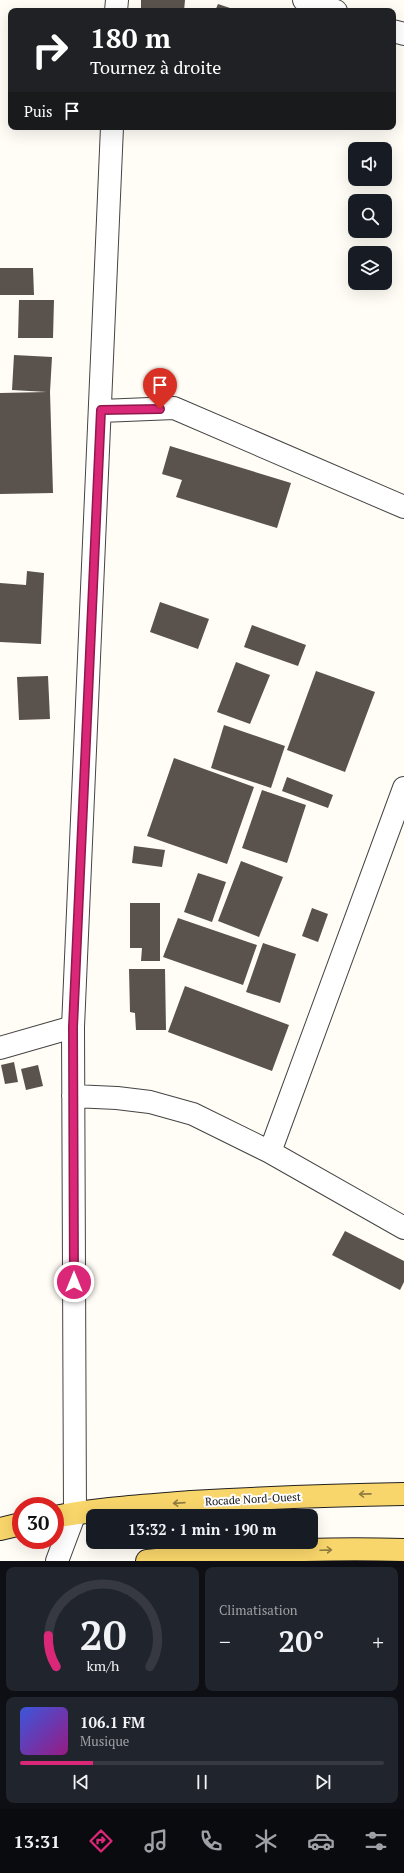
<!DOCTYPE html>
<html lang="fr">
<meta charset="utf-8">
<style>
:root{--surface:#171b24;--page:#20242c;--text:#f1f3f6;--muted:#9ea1a6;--line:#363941;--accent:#db2777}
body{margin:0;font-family:"PT Serif",serif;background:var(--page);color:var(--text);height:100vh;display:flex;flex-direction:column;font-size:15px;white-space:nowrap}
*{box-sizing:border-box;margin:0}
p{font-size:13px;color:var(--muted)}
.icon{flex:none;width:22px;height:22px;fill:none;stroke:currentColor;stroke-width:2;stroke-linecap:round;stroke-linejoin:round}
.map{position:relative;height:1561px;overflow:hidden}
.side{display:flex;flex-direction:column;gap:6px;padding:6px;background:#0d0f14;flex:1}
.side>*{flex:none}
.top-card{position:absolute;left:8px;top:8px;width:388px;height:122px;border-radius:8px;box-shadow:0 4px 16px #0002;background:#202124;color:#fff;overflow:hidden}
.tools{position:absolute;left:348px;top:142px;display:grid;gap:8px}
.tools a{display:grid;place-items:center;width:44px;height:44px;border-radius:8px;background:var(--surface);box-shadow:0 4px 16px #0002;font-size:20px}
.speed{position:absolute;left:12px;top:1497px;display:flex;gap:8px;font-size:20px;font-weight:700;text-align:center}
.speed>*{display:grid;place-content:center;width:52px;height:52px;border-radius:50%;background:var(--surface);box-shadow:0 4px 16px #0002;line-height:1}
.speed .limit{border:6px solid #d22;background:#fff;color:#111}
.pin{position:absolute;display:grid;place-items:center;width:34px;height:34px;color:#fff;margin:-41px -17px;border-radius:50% 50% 50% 0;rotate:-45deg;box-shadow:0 0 4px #0007}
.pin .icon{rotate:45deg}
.me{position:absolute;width:44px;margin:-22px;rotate:0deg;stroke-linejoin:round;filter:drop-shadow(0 0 3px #0008)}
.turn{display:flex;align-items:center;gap:14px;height:84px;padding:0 16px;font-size:18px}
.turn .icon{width:52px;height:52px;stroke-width:2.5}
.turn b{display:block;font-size:28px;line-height:34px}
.then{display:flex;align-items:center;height:38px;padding:0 16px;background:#0003;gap:8px;font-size:15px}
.big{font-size:30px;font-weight:700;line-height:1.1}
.side .widget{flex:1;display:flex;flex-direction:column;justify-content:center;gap:6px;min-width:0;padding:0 14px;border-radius:8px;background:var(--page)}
.side .dial{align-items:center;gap:0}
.dial svg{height:104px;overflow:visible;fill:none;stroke:var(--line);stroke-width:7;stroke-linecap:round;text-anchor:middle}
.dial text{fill:var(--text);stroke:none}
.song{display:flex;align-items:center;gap:12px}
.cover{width:48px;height:48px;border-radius:6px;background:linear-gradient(135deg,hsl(230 70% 55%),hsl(310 70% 35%))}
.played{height:4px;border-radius:2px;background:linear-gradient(90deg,var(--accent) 20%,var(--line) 20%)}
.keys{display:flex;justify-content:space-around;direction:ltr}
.heat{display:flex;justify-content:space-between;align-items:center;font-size:22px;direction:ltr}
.side .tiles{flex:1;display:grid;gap:6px;grid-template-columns:1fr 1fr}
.widget:last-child{grid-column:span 2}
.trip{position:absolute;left:86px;top:1509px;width:232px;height:40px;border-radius:8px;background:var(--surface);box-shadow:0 4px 16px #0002;font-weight:700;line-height:40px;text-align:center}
.tabs{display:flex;height:64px;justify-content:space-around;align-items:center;background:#090b0e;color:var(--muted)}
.tabs .icon{width:28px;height:28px}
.tabs .selected{color:var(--accent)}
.tabs b{font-size:18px;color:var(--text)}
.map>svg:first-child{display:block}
.building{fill:#5a524d}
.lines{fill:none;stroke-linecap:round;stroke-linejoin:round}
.minor-casing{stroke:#444;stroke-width:24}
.tertiary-casing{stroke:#444;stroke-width:24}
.primary-casing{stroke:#222;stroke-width:24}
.minor{stroke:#fff;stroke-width:22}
.tertiary{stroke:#fff;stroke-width:22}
.primary{stroke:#f9d66b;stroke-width:22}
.oneway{stroke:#917d42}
.route-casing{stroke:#8e194d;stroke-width:10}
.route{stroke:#db2777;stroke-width:7}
.labels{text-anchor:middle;stroke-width:4;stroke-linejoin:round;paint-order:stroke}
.street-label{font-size:11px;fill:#111;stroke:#fff}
</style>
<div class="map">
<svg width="404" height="1561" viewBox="0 0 404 1561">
<rect width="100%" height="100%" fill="#fffdf5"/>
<path class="building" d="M141,0h44l-1,11h-43z
M218,4l21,7h-24z
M0,268h33l1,27h-34z
M19,300h35l-1,38h-35z
M14,355l38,2 -2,35 3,101 -53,1v-101l47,-1 -35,-2z
M170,446l121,37 -14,45 -101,-31 6,-17 -20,-6z
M27,571l17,2 -3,71 -41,-2v-59l26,2z
M160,602l49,17 -11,30 -48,-17z
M252,625l54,20 -8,21 -54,-19z
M236,662l34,13 -20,49 -33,-12z
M316,671l59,21 -30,80 -58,-22z
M48,676l2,43 -31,1 -2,-43z
M224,725l61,21 -14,42 -60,-20z
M174,758l80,29 -27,77 -80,-28z
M287,777l46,18 -5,13 -46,-17z
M262,790l44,15 -19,58 -45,-15z
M134,846l31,4 -3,17 -30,-4z
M241,861l42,16 -24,60 -41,-16z
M198,873l28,9 -14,40 -28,-10z
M130,903h30v58h-19l1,-13h-12z
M312,908l16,6 -10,28 -16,-6z
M178,918l79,27 -14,40 -80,-28z
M263,943l33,11 -16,49 -34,-11z
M129,969h36l1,61h-30l-1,-17 -5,-1z
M185,986l104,39 -17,46 -104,-39z
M14,1062l4,20 -13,2 -4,-19z
M38,1065l5,21 -17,4 -5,-21z
M345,1231l59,30v21l-4,8 -68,-35z"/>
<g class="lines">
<g class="minor-casing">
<path id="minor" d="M304,0l32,11
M116,11l1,-11
M393,31l11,3
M101,411l73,-3 230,99
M73,1096l44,2 33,4 43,12 77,38 134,76
M270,1152l134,-364
M57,1561l18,-48 -2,-486 39,-900"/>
</g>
<g class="tertiary-casing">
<path id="tertiary" d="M0,1048l73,-21"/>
</g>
<g class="primary-casing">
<path id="primary" d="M55,1517c45,-9 91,-11 136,-15 71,-4 142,-7 213,-8
M0,1529l21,-5
M147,1561c86,-9 171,-14 257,-11"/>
</g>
<use href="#minor" class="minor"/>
<use href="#tertiary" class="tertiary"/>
<use href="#primary" class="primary"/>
</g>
<defs><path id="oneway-shaft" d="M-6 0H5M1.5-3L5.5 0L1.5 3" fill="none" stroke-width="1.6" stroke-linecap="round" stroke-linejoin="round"/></defs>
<g class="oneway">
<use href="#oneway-shaft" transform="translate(365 1494) rotate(179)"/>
<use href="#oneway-shaft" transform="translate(179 1503) rotate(176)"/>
<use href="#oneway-shaft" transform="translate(326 1550) rotate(-2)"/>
</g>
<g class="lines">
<g class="route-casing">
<path id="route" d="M74,1282l-1,-255 28,-617 59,-1"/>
</g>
<use href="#route" class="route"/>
</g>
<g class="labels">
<g class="street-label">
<text transform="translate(253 1499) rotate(-3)" y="4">Rocade Nord-Ouest</text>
</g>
</g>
</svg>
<div class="tools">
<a><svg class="icon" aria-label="sound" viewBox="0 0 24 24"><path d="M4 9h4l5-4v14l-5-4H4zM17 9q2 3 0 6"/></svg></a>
<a><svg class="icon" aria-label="search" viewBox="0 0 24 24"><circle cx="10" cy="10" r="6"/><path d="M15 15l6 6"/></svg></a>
<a><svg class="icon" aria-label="layers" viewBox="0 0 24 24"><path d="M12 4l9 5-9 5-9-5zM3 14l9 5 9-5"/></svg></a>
</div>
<div class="speed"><div class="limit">30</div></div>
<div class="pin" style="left:160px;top:409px;background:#d93025"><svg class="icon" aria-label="arrive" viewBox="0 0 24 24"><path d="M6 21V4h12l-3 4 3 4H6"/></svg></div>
<svg class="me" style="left:74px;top:1282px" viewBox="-20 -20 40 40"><circle r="17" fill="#db2777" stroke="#fff" stroke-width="3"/><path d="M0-11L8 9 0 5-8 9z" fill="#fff"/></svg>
<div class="trip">13:32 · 1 min · 190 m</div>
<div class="top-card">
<div class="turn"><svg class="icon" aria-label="right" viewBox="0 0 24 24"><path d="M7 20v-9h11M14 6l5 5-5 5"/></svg><div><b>180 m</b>Tournez à droite</div></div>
<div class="then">Puis<svg class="icon" aria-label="arrive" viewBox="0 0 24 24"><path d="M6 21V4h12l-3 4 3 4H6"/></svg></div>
</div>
</div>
<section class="side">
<div class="tiles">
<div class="widget dial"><svg viewBox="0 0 100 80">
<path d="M14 69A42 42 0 1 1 86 69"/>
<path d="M14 69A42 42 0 0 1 8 45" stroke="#db2777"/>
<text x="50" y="56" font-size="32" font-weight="700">20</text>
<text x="50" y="72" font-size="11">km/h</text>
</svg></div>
<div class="widget"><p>Climatisation</p>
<div class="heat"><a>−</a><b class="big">20°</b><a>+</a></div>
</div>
<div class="widget">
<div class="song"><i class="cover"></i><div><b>106.1 FM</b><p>Musique</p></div></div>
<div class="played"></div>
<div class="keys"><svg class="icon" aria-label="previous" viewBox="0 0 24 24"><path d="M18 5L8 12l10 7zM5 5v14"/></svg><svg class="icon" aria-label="pause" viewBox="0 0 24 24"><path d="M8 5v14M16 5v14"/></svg><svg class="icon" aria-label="next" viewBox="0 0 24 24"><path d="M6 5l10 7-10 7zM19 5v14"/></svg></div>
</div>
</div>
</section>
<nav class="tabs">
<b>13:31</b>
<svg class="icon selected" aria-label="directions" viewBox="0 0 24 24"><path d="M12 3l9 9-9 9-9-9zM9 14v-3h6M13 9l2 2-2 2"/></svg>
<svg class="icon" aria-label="music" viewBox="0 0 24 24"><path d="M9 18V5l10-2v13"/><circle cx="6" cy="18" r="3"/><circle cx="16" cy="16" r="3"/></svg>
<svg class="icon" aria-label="phone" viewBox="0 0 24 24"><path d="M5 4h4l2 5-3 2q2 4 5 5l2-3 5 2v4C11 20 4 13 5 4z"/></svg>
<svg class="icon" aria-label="climate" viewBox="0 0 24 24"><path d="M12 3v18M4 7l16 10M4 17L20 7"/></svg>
<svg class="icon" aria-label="car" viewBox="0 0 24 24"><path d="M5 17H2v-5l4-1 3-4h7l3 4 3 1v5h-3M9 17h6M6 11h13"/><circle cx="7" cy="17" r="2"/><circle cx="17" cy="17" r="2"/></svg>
<svg class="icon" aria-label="filters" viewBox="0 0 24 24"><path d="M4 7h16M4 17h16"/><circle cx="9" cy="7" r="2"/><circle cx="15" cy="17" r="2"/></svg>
</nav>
